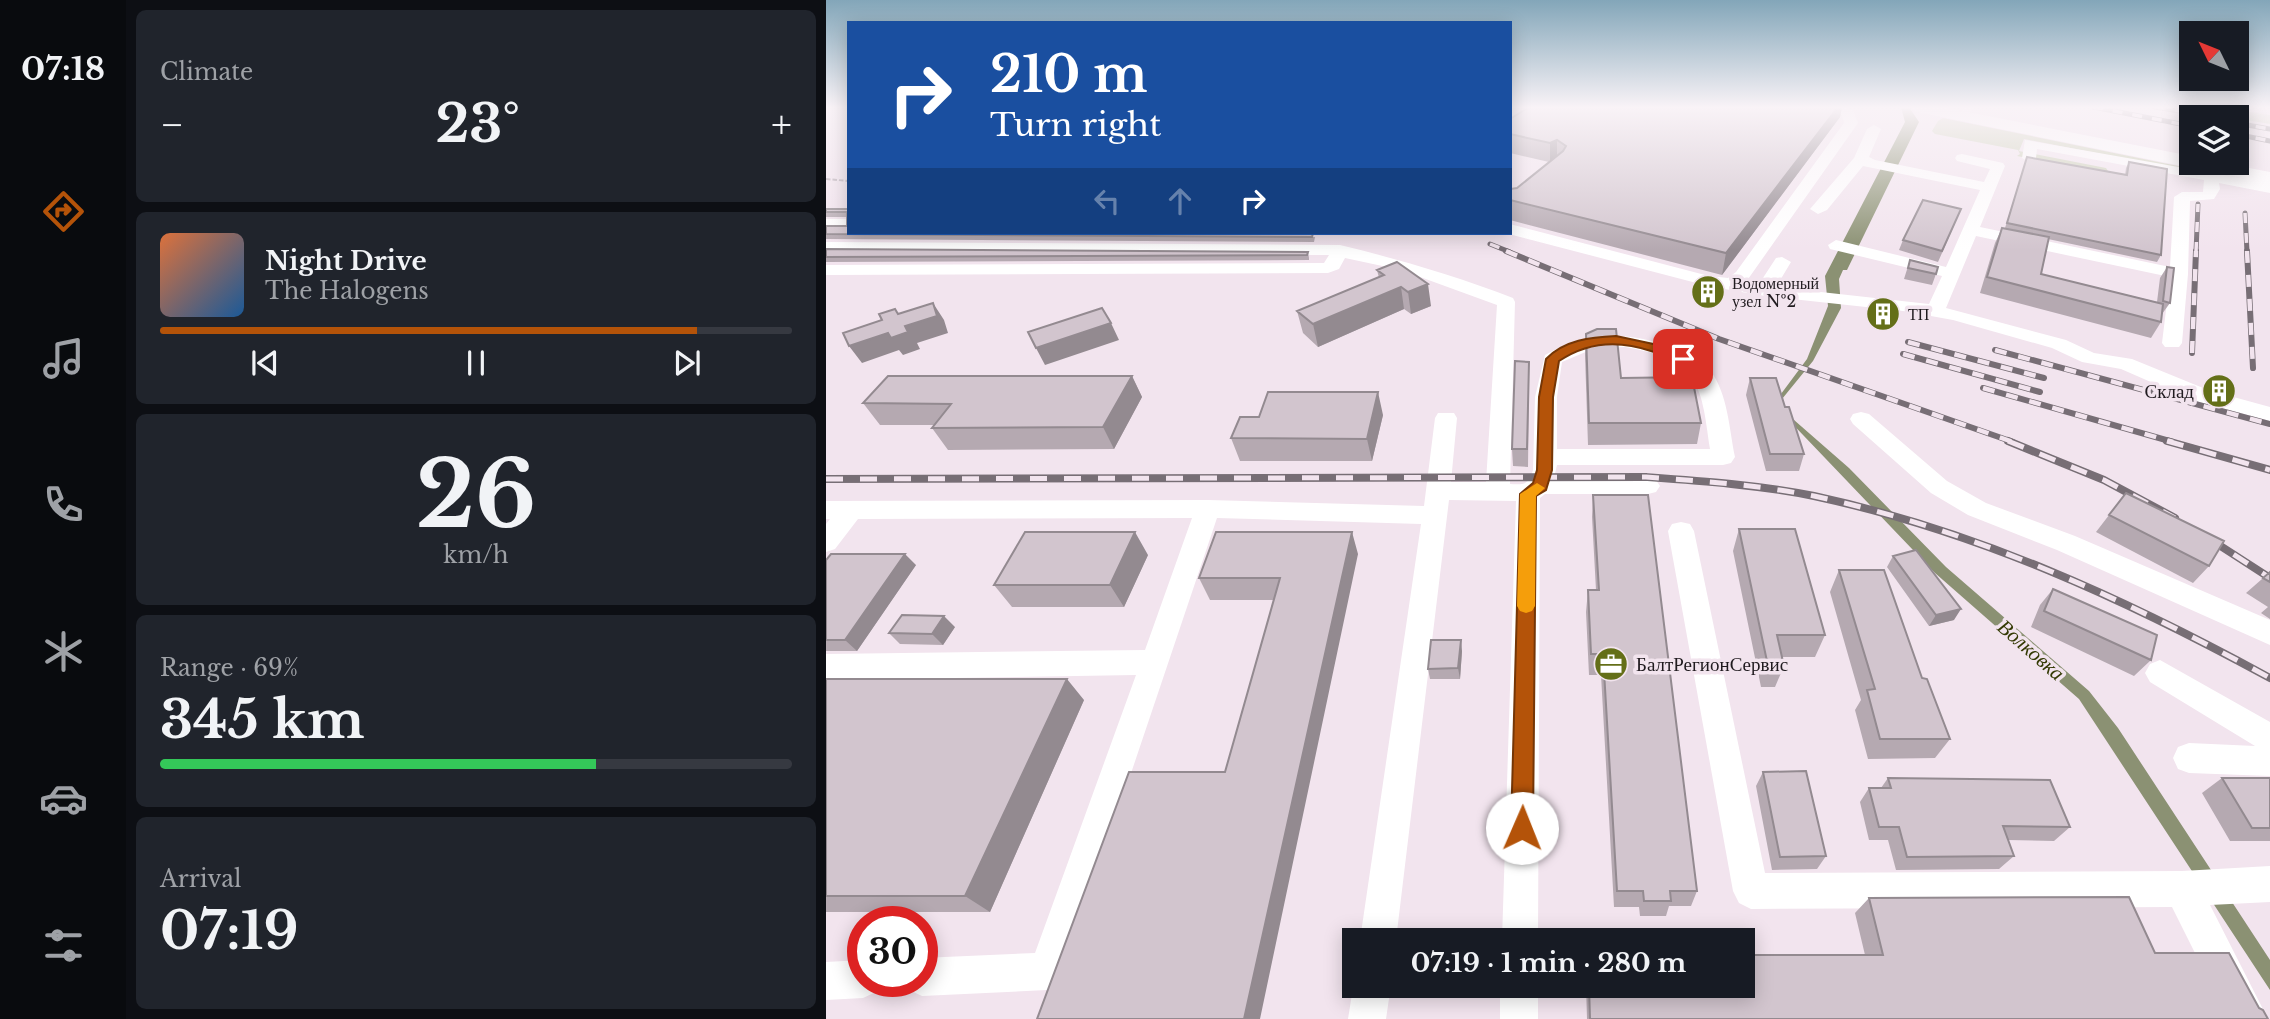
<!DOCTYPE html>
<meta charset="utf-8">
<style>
:root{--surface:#171b24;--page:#20242c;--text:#f1f3f6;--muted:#9ea1a6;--line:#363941;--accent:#b45309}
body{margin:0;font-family:"Libre Baskerville",serif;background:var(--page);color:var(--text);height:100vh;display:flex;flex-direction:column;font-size:26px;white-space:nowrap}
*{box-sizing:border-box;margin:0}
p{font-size:23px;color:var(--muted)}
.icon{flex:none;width:38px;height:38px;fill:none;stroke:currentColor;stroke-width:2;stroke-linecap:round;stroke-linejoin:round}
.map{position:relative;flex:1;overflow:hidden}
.drawer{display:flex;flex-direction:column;gap:10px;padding:10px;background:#0d0f14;width:700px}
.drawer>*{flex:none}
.banner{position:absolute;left:21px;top:21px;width:665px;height:214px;border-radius:0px;box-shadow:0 4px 18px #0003;background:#1a4fa0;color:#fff;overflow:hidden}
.needle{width:46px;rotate:313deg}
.controls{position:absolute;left:1353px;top:21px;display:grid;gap:14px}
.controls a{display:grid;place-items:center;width:70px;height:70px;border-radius:0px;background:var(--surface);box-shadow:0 4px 18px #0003;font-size:35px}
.speed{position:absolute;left:21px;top:906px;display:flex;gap:14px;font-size:35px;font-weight:700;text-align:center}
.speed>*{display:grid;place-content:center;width:91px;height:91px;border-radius:50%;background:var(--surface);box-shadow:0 4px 18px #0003;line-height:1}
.speed .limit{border:10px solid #d22;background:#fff;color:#111}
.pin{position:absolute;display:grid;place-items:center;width:60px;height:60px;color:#fff;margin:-30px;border-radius:14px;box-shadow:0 4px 10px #0006}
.me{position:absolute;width:77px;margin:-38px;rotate:1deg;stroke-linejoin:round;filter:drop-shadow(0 0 5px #0008)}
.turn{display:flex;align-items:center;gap:24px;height:147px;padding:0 28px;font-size:32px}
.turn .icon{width:91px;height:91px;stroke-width:2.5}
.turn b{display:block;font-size:49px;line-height:60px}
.lanes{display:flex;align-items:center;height:66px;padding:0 28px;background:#0003;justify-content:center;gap:35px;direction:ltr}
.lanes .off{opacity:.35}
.big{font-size:52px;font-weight:700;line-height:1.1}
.drawer .widget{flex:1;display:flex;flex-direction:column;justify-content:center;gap:10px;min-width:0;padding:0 24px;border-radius:10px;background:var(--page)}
.drawer .dial{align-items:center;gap:0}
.dial b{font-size:91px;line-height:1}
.song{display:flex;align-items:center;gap:21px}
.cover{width:84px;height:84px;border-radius:10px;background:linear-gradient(135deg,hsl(20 70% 55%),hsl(210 70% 35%))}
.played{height:7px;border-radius:4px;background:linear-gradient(90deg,var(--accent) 85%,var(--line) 85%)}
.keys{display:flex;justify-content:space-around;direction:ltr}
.heat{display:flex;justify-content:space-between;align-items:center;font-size:38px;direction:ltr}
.charge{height:10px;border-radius:5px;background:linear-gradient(90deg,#34c759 69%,var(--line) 0)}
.trip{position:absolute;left:516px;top:928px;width:413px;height:70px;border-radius:0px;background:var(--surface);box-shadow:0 4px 18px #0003;font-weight:700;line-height:70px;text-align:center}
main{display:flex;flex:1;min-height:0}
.tabs{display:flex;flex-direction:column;width:126px;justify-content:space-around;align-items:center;background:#090b0e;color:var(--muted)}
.tabs .icon{width:49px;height:49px}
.tabs .on{color:var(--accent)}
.tabs b{font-size:32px;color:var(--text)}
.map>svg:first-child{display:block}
.green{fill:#c7cdb1}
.water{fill:#8b9173}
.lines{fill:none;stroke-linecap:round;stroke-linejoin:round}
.path{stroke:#b3a8b0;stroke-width:2;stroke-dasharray:4.5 2;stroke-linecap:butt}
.minor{fill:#fff;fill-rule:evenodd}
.major{fill:#fff;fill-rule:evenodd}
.rail-far2-casing{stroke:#776e75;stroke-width:5}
.rail-far1-casing{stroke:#776e75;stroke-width:6}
.rail-casing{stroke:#776e75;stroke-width:8}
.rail-far2{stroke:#f2e4ee;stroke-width:3.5;stroke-dasharray:10;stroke-linecap:butt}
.rail-far1{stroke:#f2e4ee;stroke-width:4.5;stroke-dasharray:12;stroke-linecap:butt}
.rail{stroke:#f2e4ee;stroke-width:5;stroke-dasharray:17;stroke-linecap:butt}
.wall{fill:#b5a9b1}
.shaded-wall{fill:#938a90}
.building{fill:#d2c5ce;stroke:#938a90;stroke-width:2}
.route{fill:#b45309;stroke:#753606;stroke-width:2}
.slow{fill:#f59e0b}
.labels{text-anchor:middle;stroke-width:7;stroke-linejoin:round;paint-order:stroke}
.far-poi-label{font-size:16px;fill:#201b1f;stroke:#f2e4ee;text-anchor:start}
.poi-label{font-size:19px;fill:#201b1f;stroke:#f2e4ee;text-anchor:end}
.water-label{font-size:21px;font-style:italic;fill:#343a04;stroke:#f2e4ee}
</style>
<main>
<nav class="tabs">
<b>07:18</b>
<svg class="icon on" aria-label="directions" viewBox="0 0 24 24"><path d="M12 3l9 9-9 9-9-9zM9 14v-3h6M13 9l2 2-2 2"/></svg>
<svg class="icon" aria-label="music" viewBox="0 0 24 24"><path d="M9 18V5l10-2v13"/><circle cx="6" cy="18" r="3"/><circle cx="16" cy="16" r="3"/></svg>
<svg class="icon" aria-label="phone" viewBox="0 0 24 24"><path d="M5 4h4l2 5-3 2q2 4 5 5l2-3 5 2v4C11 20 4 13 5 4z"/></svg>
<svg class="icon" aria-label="climate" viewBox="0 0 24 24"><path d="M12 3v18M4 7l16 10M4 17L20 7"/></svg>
<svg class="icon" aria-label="car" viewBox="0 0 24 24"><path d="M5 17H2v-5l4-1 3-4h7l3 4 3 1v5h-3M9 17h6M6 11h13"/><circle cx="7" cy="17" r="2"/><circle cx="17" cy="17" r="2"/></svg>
<svg class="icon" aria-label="filters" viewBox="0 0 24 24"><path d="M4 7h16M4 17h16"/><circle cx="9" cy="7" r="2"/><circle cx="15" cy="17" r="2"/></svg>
</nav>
<section class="drawer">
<div class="widget"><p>Climate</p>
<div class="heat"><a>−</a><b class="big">23°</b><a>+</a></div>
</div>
<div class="widget">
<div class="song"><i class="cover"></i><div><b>Night Drive</b><p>The Halogens</p></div></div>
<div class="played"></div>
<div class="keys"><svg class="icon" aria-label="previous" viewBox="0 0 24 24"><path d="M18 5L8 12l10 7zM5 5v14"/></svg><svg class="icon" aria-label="pause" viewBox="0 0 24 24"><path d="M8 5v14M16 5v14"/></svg><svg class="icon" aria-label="next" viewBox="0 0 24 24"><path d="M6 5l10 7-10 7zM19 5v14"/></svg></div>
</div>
<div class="widget dial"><b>26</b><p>km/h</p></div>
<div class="widget"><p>Range · 69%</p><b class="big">345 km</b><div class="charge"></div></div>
<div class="widget"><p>Arrival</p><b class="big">07:19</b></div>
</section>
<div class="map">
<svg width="1444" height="1019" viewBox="0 0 1444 1019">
<rect width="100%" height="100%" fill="#f2e4ee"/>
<path class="green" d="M1342,107h53l49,8v9z
M1117,118l274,56 2,3 -195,-38 -5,12 87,17 2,3 -6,1 -85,-16 3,-2 -2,-4 -83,-16 -3,-3 6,-10z"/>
<path class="water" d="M1075,107h8l10,15 -72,148h-4l-4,9 2,29 -28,53 -31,38 4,14 63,55 97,99 143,124 29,37 152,232v30l-191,-291 -144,-126 -153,-160 -4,-15 29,-39 21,-53 -3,-30 80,-154z"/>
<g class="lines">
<path class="path" d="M1055,107h12
M0,179l23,2"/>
<path class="minor" d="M999,107h19l9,3 5,13 -112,159 13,2 17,-26 6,-1 9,5 -15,25 153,17 13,-28 -112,-27 -2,-4 8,-5 110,27 34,-77 -117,-24 -36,44 -9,4 -8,-5 44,-51 13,-29 7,-4 7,4 -12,28 6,3 109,22 6,-13 -33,-8 -2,-3 2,-3 5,-1 41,9 2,3 -25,61 190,40 4,-70 8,-5h21l1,-12 -167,-31 -1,9 -7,4 -7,-4 3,-18 245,43v10l-51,-10 1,6 -6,10 -24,2 -2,73 -6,69 -3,4h-14l-3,-4 8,-66 -194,-41 -30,72 120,32 28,13 38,6 76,31 62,17v14l-78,-21 -71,-31 -39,-7 -30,-14 -99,-28 -50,-9 -139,-15 -56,-10 -203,-53h5v-9l199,52 19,2 8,-6 108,-149 -2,-8z
M1136,107h14l-9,6 -5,-1z
M0,219h23v10h-23z
M0,242l514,3c58,14 116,31 173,53l2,4 -5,182c15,1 19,0 23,-14l2,-73 10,-42c42,-24 84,-24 128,-7 13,5 28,11 37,22 18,24 19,58 25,87l-4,6 -8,2h-166l-3,13h94l8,2 4,6 -4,6 -8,2h-103l-5,4 -2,442h-36l14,-439 -67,-1 -53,440h-36l61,-416 -204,-6 -157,466 -13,6 -125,6 -13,-6 -4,-8h17v-24l113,-5 101,-278 -310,5v-26l319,-4 47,-132 -334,1 -23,30 -9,3v-28l4,-5h-4v-18l382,-1 216,6 11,-88 3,-5h16l3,5 -6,64h35l11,-177 -96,-35 -56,-12 -6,11 -11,4 -502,2v-10l498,-2 5,-8 -503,-3zM799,347c74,13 76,35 85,102h-153v-52l5,-35 33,-14z
M1035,412l8,2 78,67 39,22 89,33 195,84v25l-213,-95 -89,-35 -37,-22 -78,-69 -3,-5 3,-5z
M855,522l9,2 4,7 71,342 417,-2 88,-5v36l-60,3 58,114h-40l-56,-112 -421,2 -12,-6 -6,-12 -65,-360 4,-7z
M1334,660l110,62v54l-81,-3 -11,-4 -5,-11 5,-11 11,-4 66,3 -105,-64 -5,-9 5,-9z
M37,960v22h18l-5,10 -13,6 -37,2v-38z
M528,981v4h37l-5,34h-38z
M674,985h38v34h-38z"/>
<path class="major" d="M1083,107h33l249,49v7h32l47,9v12l-353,-72z"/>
<g class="rail-far2-casing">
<path id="rail-far2" d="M1267,107l98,19
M1329,107l61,10
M1410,123l34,6
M1410,134l34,7
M1419,213l2,39
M664,244l20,8
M1370,252l2,-48"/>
</g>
<g class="rail-far1-casing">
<path id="rail-far1" d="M680,251l213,88 294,103
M1421,251l6,117
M1082,342l136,36
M1169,350l275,74
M1366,353l4,-102
M1077,354l137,38
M1157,388l190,54"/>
</g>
<g class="rail-casing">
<path id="rail" d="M1182,441l96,39 71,38
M1341,441l103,29
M0,479l820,-2c56,4 113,8 168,19 163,35 311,103 456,182
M1379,536l65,42"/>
</g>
<use href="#rail-far2" class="rail-far2"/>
<use href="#rail-far1" class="rail-far1"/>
<use href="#rail" class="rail"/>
</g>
<path class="wall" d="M703,107h313l-2,10 -118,158 -212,-55v-31l7,-1 32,-26 -39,-9v-34z
M1201,157l98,18 1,-7 3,-6 32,93 -4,7 -109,-23 -7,35 116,28 3,-24 7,-11 3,36 -8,11 -1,8 -10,16 -171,-45 15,-50 7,-15h3z
M0,209l489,28 -1,5 -488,-3v-13h21v-9h-21z
M1131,219l-19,43 -39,-12 4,-10z
M0,249l482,3 1,6v2l-483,2z
M1084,260l26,14 -4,11 -28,-6z
M551,270l54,36 -20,8 -7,-5 -86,38 -15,-14 -6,-22 82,-33z
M760,334l35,44 80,45 -4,21 -109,1 -3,-90z
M306,376l10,21 -28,52 -166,1 -16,-22 2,-3h-54l-17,-22z
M924,378l35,29 19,47 -5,17h-33l-20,-76z
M703,379l-1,88 -15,-1 -1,-17z
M557,415l-11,46h-132l-9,-23z
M1300,493l83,73 -16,17 -97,-51z
M767,495l104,396 -6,15h-22l-3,10h-26l-1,-9h-25l-13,-232h-12l-3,-63 2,-22h8l-4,-73z
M913,529l86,106 -10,22h-33l2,9 -9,21h-14l-28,-136z
M532,554l-133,218 49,-172h-64l-11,-22z
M322,555l-24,52h-112l-18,-22z
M1067,556l61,64 -25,6 -42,-59z
M0,560l90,5 -59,86h-31z
M1013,570l83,108 28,61 -15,19 -67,1 -13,-49 6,-10 -31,-108z
M1444,572v47l-9,-6 7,-6 -22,-14z
M1227,589l98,71 -17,16 -103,-49 9,-22z
M129,627l-12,18 -43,-1 -11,-11z
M636,651l-2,28h-30l-2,-10z
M0,679l258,21 -94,212h-164z
M937,772l63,84 -9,13 -45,1 -16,-84z
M1062,778l182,49 -16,14 -46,-1 6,16 -15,13 -103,1 -8,-30h-19l-9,-38 9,-14h12z
M1396,778h48v63h-40l-28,-48z
M1043,898l286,55 104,55 9,11h-681l-1,-34h157l122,-30 -10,-42z"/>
<path class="shaded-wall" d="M1012,107h4l-2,10 -118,158 4,-22z
M731,140v20l-7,3v-20z
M602,284l3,22 -20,8 -3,-22z
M575,287l3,22 -86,38 -5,-23z
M107,303l11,17 4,13 -31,10 3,6 -17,6 -4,-5 -37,13 -13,-17 46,-37 12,17z
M285,323l8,17 -74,25 -9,-17z
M306,376l10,21 -28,52 -11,-22z
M552,392l5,23 -11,46 -5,-22z
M309,532l13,23 -24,52 -14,-22z
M526,532l6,22 -98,465h-16z
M79,554l11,11 -59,86 -12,-11z
M1135,609l-7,11 -25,6 7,-11z
M118,616l11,11 -12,18 -11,-11z
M635,640l1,11 -2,28 -2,-11z
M241,679l17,21 -94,212 -25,-16z"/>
<path class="building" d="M703,107h309l-112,146 -216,-53v-11l7,-1 46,-37 3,-5 -9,-6 -7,3 -40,-9v-15z
M1201,157l100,18 2,-13 38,7 -6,86 -154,-32z
M1097,200l38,9 -19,42 -39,-11z
M0,209h23v24h464l-1,4 -486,-3v-8h21v-14h-21z
M1176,228l47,9 -8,37 122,30 -2,18 -174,-45z
M0,249l482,3 -1,3 -481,2z
M1084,260l28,7 -2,7 -28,-6z
M571,262l31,22 -20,8 -7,-5 -88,37 -16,-13 87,-36 -7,-5z
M1341,267l7,1 -4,35 -7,-2z
M107,303l4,13 -32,10 3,6 -17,6 -3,-5 -39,13 -6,-13 39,-13 -3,-6 16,-5 3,5z
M276,308l9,15 -75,25 -8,-16z
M771,329h19l5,49 71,-1 9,46h-112l-3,-89z
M689,361l14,1 -2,87h-15z
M62,376h244l-29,51 -171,1 19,-24 -88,-1z
M924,378h26l9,29h4l15,47h-34z
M442,392h110l-11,47 -136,-1 9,-21h19z
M1300,493l98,48 -15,25 -100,-51z
M767,495h55l49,396h-27l1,10h-27l-1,-10h-26l-14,-237h-12l-3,-64h11z
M913,529h56l30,106h-48l7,31h-16z
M199,532h110l-25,53h-116z
M390,532h136l-108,487h-207l92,-247h96l55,-194h-81z
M1090,550l45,59 -25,6 -43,-59z
M5,554h74l-60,86h-19v-80z
M1013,570h45l38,108 5,1 23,60h-70l-13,-49 8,-1z
M1444,572v10l-7,-4z
M1227,589l104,46 -6,25 -107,-49z
M76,615l42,1 -12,18 -43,-1z
M605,640h30l-3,28 -30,1z
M0,679h241l-102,217h-139z
M980,771l20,85 -46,1 -17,-85z
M1062,778l162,2 20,47 -67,-1 11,30 -107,1 -8,-30h-20l-10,-39h22z
M1396,778h48v50h-18z
M1303,897l26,56h74l30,55 4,2 5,9h-678l-1,-34h154v-30h140l-14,-57z"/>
<linearGradient id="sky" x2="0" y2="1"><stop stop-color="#83a6b9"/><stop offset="0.43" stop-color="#f9f3f7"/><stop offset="1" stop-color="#f9f3f7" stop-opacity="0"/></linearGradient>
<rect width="1444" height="250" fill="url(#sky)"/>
<path class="route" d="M790,336l42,9 31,14 -6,4c-11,-3 -21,-9 -32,-12 -32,-11 -64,-9 -92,10l-6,36 -1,73 -6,20 -10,6 -3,332 -3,8 -8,3 -8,-3 -3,-8 9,-334 13,-11 4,-13 2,-73 7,-38c18,-19 45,-22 70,-23z"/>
<path class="slow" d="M711,483l8,5 -9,8 -1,110 -3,5 -6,2 -6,-2 -3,-5 3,-112z"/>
<defs>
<g id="building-disc" transform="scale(1.75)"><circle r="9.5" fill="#646f18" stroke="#f2e4ee"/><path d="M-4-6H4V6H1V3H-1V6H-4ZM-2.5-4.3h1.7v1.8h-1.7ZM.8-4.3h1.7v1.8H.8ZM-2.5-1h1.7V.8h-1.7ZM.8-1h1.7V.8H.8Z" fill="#fff"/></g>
<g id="office-disc" transform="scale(1.75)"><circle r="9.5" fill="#646f18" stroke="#f2e4ee"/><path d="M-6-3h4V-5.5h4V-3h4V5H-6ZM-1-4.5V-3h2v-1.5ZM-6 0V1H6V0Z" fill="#fff"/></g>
</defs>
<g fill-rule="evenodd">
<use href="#building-disc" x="882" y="292"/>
<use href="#building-disc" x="1057" y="314"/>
<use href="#building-disc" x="1393" y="391"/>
<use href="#office-disc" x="785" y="664"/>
</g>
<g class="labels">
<g class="far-poi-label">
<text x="906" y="289">Водомерный<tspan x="906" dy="18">узел №2</tspan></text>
<text x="1082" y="320">ТП</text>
</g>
<g class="poi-label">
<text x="1368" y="398">Склад</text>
<text x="810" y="671" text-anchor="start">БалтРегионСервис</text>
</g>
<g class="water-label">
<text transform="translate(1205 650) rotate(41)" y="7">Волковка</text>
</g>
</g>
</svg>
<div class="controls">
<a><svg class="needle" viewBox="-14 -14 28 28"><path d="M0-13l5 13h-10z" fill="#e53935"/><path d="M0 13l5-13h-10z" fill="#9ea1a6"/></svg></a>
<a><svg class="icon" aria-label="layers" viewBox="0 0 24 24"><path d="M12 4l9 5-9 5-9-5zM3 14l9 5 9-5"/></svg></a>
</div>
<div class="speed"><div class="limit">30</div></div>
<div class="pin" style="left:857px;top:359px;background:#d93025"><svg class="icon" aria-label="arrive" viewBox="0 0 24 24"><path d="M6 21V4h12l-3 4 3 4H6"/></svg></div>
<svg class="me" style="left:696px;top:828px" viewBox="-20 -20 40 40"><circle r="19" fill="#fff"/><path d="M0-13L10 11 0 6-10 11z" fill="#b45309"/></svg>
<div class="trip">07:19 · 1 min · 280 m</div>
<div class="banner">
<div class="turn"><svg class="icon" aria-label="right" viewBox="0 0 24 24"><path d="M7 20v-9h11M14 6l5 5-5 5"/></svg><div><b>210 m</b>Turn right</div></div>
<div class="lanes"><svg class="icon off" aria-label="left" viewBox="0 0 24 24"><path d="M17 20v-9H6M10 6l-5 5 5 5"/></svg><svg class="icon off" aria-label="ahead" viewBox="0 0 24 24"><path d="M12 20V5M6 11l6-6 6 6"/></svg><svg class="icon" aria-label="right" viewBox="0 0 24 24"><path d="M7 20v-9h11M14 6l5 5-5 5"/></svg></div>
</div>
</div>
</main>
